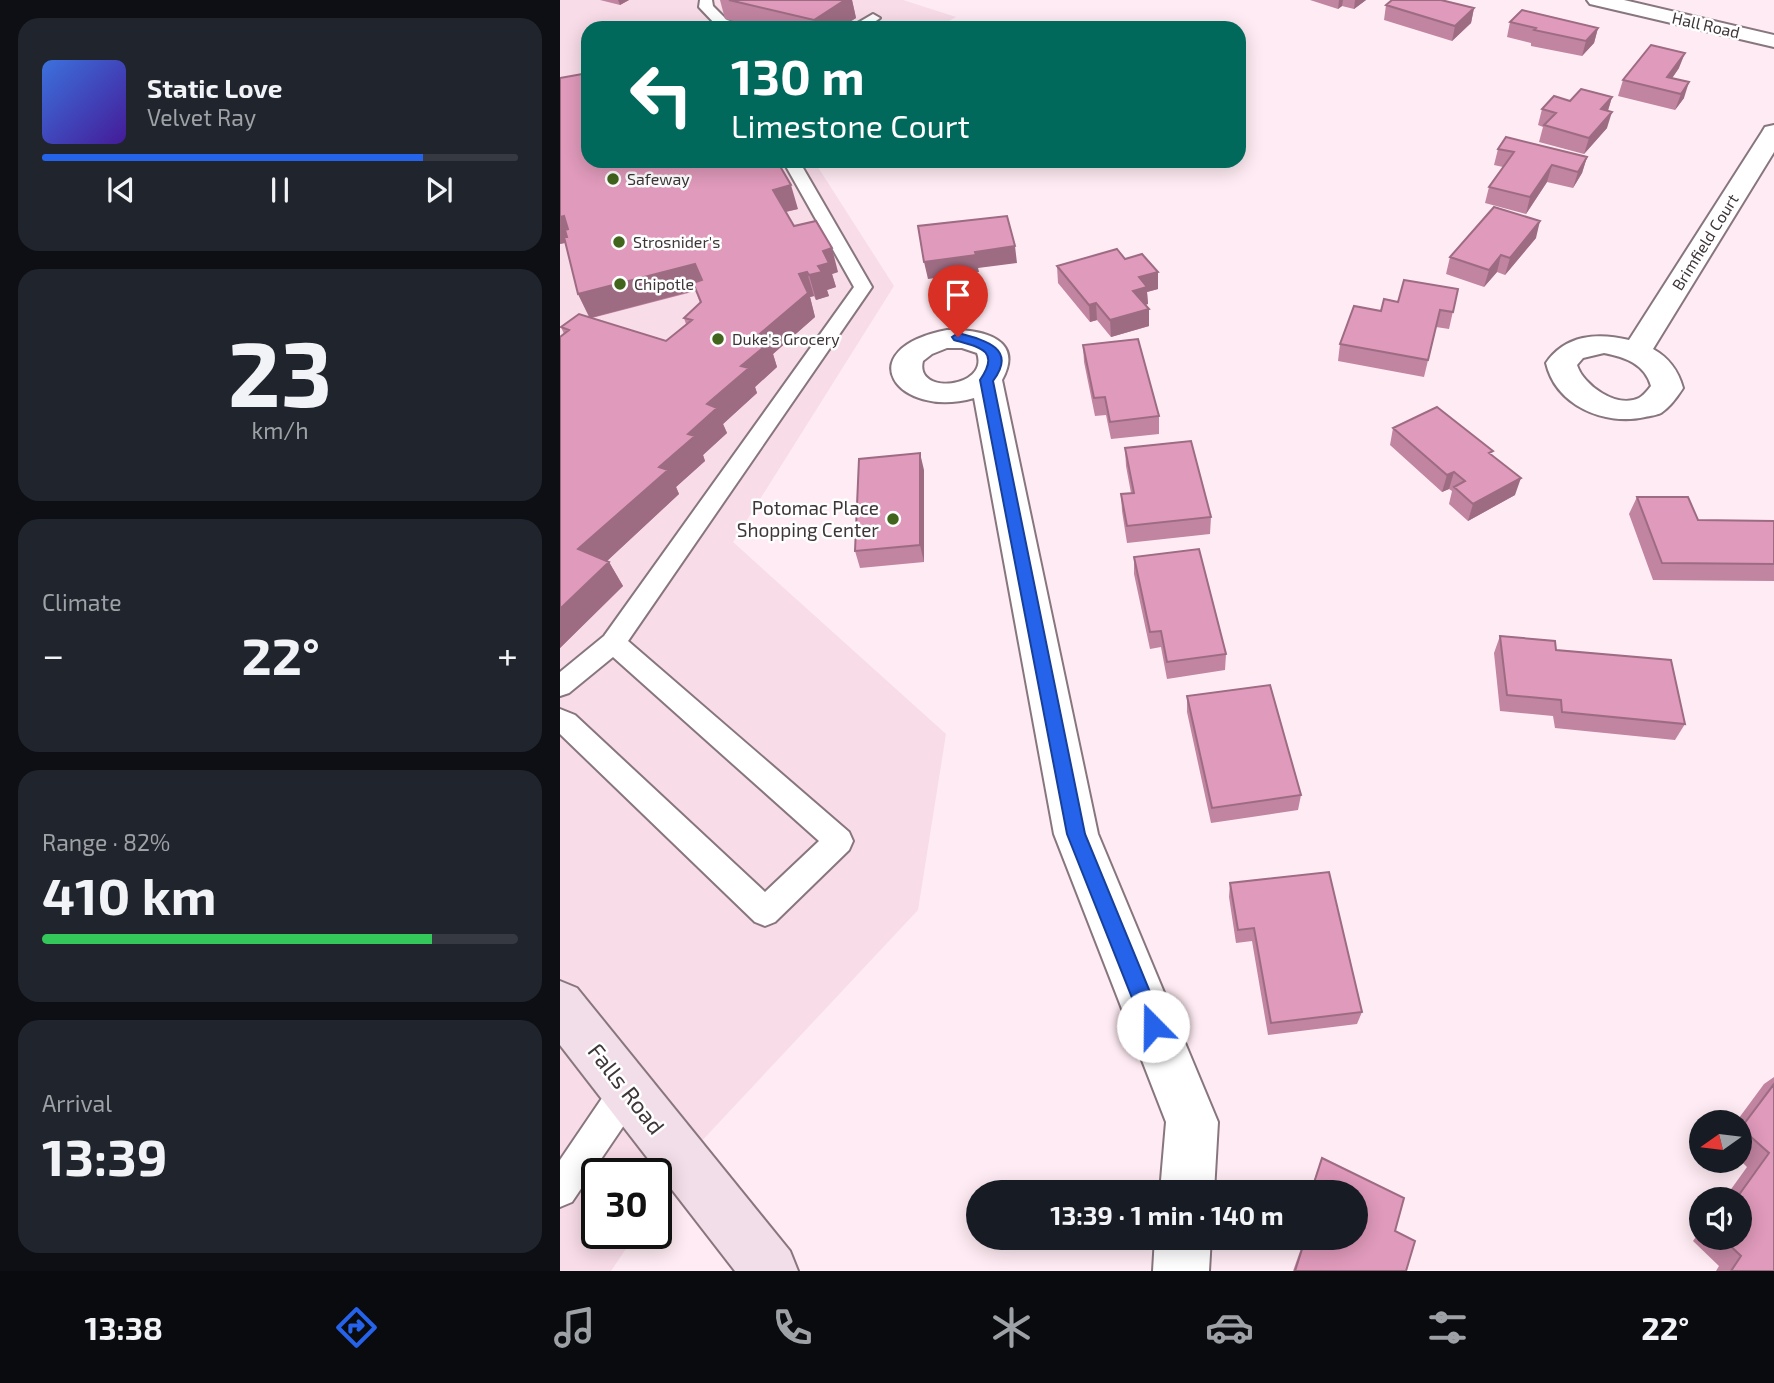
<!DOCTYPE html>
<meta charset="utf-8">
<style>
:root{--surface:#171b24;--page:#20242c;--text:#f1f3f6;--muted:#9ea1a6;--line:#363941;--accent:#2563eb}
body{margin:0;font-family:"Exo 2",sans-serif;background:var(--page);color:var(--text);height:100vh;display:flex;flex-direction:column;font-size:26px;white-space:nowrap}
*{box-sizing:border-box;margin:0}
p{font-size:23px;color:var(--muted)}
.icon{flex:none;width:38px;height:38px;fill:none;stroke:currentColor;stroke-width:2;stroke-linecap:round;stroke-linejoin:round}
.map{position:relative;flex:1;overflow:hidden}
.side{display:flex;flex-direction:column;gap:18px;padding:18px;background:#0d0f14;width:560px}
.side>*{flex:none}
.guide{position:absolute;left:21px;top:21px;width:665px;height:147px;border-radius:21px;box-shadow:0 4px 18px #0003;background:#00695c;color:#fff;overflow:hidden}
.needle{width:46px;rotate:256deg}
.buttons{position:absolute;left:1129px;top:1110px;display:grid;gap:14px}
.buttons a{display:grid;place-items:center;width:63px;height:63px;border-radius:50%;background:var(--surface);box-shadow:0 4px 18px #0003;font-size:35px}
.speed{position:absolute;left:21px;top:1158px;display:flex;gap:14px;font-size:35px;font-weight:700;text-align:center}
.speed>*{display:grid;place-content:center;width:91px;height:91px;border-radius:50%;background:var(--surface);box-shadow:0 4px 18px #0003;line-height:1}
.speed .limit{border:4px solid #111;border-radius:10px;background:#fff;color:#111}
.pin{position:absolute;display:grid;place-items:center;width:60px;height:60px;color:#fff;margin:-72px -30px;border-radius:50% 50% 50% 0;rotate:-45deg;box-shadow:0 0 7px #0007}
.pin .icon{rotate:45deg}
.me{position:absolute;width:77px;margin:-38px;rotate:338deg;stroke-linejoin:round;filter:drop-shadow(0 0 5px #0008)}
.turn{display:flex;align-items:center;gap:24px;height:147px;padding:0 35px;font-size:32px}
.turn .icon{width:91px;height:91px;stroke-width:2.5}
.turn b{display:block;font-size:49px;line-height:60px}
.big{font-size:52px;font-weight:700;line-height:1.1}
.side .tile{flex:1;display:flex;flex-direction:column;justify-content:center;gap:10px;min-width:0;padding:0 24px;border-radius:21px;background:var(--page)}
.side .dial{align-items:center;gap:0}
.dial b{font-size:91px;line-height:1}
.song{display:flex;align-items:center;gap:21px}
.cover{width:84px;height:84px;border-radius:10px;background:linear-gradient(135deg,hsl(220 70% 55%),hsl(260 70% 35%))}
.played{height:7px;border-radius:4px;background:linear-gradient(90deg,var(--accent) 80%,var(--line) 80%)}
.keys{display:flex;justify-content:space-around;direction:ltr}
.heat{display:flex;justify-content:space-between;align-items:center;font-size:38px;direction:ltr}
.charge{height:10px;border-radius:5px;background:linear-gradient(90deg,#34c759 82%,var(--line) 0)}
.trip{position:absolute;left:406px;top:1180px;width:402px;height:70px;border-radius:35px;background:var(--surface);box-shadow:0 4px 18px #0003;font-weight:700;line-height:70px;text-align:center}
.menu{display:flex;height:112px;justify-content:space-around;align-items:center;background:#090b0e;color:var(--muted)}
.menu .icon{width:49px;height:49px}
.menu .active{color:var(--accent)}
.menu b{font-size:32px;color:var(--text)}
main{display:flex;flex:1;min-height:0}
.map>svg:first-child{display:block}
.built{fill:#f8dce8}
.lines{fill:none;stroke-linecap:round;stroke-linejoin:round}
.lane-casing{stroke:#88767e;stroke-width:4}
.street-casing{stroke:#88767e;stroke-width:4}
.secondary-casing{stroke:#88767e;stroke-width:4}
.lane{fill:#fff;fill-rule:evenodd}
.street{fill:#fff;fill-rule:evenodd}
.secondary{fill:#f2dee8;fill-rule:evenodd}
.wall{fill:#c184a1;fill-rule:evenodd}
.shaded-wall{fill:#9d6c83}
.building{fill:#e09abb;stroke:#9d6c83;stroke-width:2}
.route{fill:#2563eb;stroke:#184099;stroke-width:2}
.poi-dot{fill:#42651d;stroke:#fff;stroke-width:2.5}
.labels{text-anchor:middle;stroke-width:5;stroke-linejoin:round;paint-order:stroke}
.far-street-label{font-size:16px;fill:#3e3639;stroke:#fff}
.far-poi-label{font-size:16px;fill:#3e3639;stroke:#fff;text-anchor:start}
.poi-label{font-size:19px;fill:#3e3639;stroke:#fff;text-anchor:end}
.near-street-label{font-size:23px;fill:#3e3639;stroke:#fff}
</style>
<main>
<section class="side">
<div class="tile">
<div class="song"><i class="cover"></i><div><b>Static Love</b><p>Velvet Ray</p></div></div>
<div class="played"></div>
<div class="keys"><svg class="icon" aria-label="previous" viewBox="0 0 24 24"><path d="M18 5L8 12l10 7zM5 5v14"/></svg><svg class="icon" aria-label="pause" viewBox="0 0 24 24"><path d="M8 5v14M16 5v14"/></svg><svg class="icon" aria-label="next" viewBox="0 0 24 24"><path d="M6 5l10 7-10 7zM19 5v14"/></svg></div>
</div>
<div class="tile dial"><b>23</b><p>km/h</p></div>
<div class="tile"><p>Climate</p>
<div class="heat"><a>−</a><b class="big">22°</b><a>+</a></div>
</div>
<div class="tile"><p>Range · 82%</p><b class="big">410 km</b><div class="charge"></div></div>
<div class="tile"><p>Arrival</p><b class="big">13:39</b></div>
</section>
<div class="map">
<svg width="1214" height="1271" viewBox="0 0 1214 1271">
<rect width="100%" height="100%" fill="#ffebf3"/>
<path class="built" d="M0,0h343l53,17 -19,11h-349v133h226l80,125 -161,256 213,192 -28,176 -235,251 -27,41v-28h-59v60h39l-25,37h-51z"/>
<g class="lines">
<g class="lane-casing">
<path id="lane" d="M140,0h12l1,6 14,14 24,8 -34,-2 -18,-19z
M313,14l7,4 -14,10h-17z
M223,161h16l73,126 -244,354 221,191 4,9 -4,9 -74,72 -10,4 -10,-4 -195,-188v-25l15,6 190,177 54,-51 -206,-184 -44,36 -9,3v-24l44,-36 250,-349z
M67,1075l12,4 4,12 -4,12 -67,99 -12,5v-47l55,-81z"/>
</g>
<g class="street-casing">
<path id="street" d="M1027,0h37l150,35v12l-184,-43z
M1214,125v27l-121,197c16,9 25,21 30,39 -5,8 -14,20 -22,25 -4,2 -11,3 -16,4 -40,9 -89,-11 -99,-54 19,-28 51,-31 83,-23l133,-208 3,-5zM1044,353c21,4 41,11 47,33 -3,4 -8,10 -12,12 -22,11 -56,-13 -62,-33l6,-7z
M387,330c34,-1 78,8 55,50l96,454 120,288 -4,70h-54l6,-70 -112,-288 -80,-436c-78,22 -126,-49 -27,-68zM387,348h15l15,5c13,35 -63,43 -54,8l9,-7z
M595,1237h56l-2,34h-56z"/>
</g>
<g class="secondary-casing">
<path id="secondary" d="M0,981l17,7 213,263 8,20h-63l-175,-226z"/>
</g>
<use href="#lane" class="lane"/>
<use href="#street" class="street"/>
<use href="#secondary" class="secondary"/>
</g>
<path class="wall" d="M40,0h29l-9,5z
M160,0h132l4,18 -16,10h-78l-37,-9z
M750,0h56l-12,9 -12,-3 -4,3z
M826,5l88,3 -3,15 -19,18 -68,-21z
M950,22l88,6 -4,15 -12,13 -51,-10v-3l-24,-6z
M1119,68l-7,10 12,20 -9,12 -57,-14 5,-16z
M0,78l28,83 210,48 -12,3 8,14 44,46 -6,2 4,13 -9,3 2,6 -13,4 -2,-4 -4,1 5,20 -42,37 4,13 -22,20 2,6 -34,31 4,9 -24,22 2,6 -29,26 3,7 -72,67 2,1 14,24 -63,62v-311l4,-3 -3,-7 28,-10 -11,-23 -12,-51 -6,1zM136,291l4,12 -16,15 2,6 -20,17 -74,-23z
M1052,97l-4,14 -1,17 -23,26 -45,-12 4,-15 -5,-2 4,-16 28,-8z
M938,149l89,8 -5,16 -9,15 -26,-6 -21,32 -41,-11 4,-16 14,-20 -9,-2z
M976,238l-31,37 -8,-3 -13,15 -38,-13 4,-17z
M565,259l33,30 -11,3 1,12 -3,1 4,4v17l-38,11 -14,-17 -7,2 -32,-39 -1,-17z
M898,289l-9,40 -13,-2 -12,50 -86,-16 2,-17 41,-33 17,-9z
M523,345l76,71v18l-48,5 -5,-24 -11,1 -11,-54z
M833,428l99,27 23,40 -47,26 -19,-17 3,-13 -3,-2 -7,3 -52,-47z
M565,448l86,69 -1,17 -83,9 -5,-32 -1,-17 10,-1 -5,-27z
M364,470v92l-64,6 -5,-17z
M1077,497l61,23 76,1v60l-121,-1 -24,-66z
M574,557l92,97 -1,16 -58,9 -6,-32 -11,2 -16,-75z
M940,636l56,14 129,74 -10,16 -120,-12 -2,-12 -53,-5 -6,-58z
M627,696l114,99 -3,15 -87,13 -24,-111z
M670,883l132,129 -5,12 -89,11 -16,-94 -16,2 -7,-46z
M1214,1077v194h-58l3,-5 -26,-25 8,-11v7h39v-38h-16l23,-32 -7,-7v-38h-4l28,-38z
M762,1158l82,40 -9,33 20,10 -9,30h-113l11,-31 -6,-3h58v-45h-46z"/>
<path class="shaded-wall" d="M58,0h11l-9,5z
M285,0h7l4,18 -16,10h-24l-2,-8z
M779,0h4l-1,6 -4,3z
M795,0h11l-12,9z
M914,8l-3,15 -19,18 3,-15z
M1038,28l-4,15 -12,13 4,-15z
M1125,53l-6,15 -15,22 3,-13z
M1129,82l-5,16 -9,12 6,-16z
M1052,97l-5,16 -6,-4z
M1052,112l-5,16 -23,26 5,-16z
M1027,157l-5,16 -9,15 5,-16z
M992,165l-5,17 -21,32 4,-17z
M231,185l7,24 -18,4 -7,-23z
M4,216l11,24 -15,4v-27z
M980,221l-4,17 -31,37 5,-17z
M455,246l2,17 -39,5 1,4 -51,7 -4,-17 51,-10z
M272,248l6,24 -6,2 4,13 -9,3 2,6 -13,4 -7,-25 9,-9 5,-15z
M941,255l-4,17 -13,15 5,-17z
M135,264l9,24 -114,30 -12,-24z
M247,272l7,24 -4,1 5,20 -42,37 4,13 -22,20 2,6 -34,31 4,9 -24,22 2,6 -29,26 3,7 -86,80 -15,-25 81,-82 29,-33 19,-30 34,-38 14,-28 44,-64z
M598,272v17l-11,3 1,12 -14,4 -1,-17 6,-14z
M536,303l1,17 -7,2 -1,-17z
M589,309v17l-38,11 -1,-17z
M360,453l4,17v92l-4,-17z
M894,472l-5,17 -7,3 5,-17z
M961,478l-6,17 -47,26 5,-17z
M49,562l14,24 -63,62v-39z"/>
<path class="building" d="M169,0h116l-31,20z
M832,0h49l33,8 -19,18 -69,-21z
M962,10l76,18 -12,13 -52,-11 2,-2 -26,-6z
M1091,45l34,8 -18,24 22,5 -8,12 -58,-14z
M28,73v88h189l14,24 -18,5 21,36 22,-5 16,27 -9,3 6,12 -11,3 4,6 -13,3 -2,-3 -8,2 9,19 -53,45 14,5 -28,23 8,2 -42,36 10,4 -29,26 7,2 -36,31 9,3 -90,79 31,13 -49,47v-272l9,-7 -8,-3 18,-13 87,27 26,-21 -8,-2 17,-16 -8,-19 9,-3 -7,-16 -117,30 -14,-57h3l-2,-7 3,-1 -4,-13 -4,1v-139z
M1021,89l31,8 -11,12 11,3 -23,26 -45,-13 12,-12 -14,-4 12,-13 16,5z
M946,137l81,20 -9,15 -26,-7 -22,32 -41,-10 25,-35 -16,-3z
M934,207l46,14 -30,37 -9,-3 -12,15 -39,-13z
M447,216l8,30 -40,6 1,3 -52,7 -6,-36z
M557,249l8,10 17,-5 16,18 -19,5 8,10 -14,4 16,18 -39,11 -14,-17 -7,2 -32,-39z
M844,280l54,9 -5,23 -13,-2 -12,50 -88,-16 14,-38 27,5 3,-12 14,3z
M578,339l21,77 -49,6 -5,-25 -11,1 -11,-53z
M877,407l56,44 -4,2 32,25 -48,26 -19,-17 11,-6 -11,-9 -7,3 -54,-47z
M631,441l20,76 -84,9 -6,-32 13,-1 -9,-45z
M360,453v92l-65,6 4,-92z
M1077,497h51l10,23 76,1v43l-112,-1z
M639,549l27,105 -59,8 -6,-31 -11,1 -16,-75z
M940,636l55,5 1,9 115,10 14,64 -123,-12 -1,-12 -54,-5z
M710,685l31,110 -89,13 -25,-112z
M769,872l33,140 -91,11 -17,-95 -16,2 -8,-47z
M1214,1084v187h-43l10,-15 -20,-19h19v-38h-4l33,-46 -28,-25z
M762,1158l82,40 -9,33 20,10 -9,30h-111l11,-34h50v-45h-45z"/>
<path class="route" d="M398,333c26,7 60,15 35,48l92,453 79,192 -3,7 -8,3 -7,-3 -79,-199 -87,-454c21,-30 -1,-33 -26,-40l-2,-3z"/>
<g class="poi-dot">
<circle cx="53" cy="179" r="7"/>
<circle cx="59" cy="242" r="7"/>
<circle cx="60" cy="284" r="7"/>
<circle cx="158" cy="339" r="7"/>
<circle cx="333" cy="519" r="7"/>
</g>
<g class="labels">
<g class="far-street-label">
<text transform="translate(1146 25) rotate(13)" y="6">Hall Road</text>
<text transform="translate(1145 242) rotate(-58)" y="6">Brimfield Court</text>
</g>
<g class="far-poi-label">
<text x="67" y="185">Safeway</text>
<text x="73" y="248">Strosnider's</text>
<text x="74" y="290">Chipotle</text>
<text x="172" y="345">Duke's Grocery</text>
</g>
<g class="poi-label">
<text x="319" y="515">Potomac Place<tspan x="319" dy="22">Shopping Center</tspan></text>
</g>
<g class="near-street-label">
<text transform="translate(66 1089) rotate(52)" y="8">Falls Road</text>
</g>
</g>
</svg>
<div class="buttons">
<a><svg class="needle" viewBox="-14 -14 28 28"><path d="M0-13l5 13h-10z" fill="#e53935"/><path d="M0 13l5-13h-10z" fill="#9ea1a6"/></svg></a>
<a><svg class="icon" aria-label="sound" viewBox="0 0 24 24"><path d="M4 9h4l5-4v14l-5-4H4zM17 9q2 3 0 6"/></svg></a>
</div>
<div class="speed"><div class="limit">30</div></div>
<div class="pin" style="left:398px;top:337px;background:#d93025"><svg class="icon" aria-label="arrive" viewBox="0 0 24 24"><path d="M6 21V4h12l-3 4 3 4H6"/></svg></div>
<svg class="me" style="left:593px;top:1026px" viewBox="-20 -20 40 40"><circle r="19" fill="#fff"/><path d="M0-13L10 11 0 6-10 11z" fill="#2563eb"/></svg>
<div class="trip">13:39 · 1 min · 140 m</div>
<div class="guide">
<div class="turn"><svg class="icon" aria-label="left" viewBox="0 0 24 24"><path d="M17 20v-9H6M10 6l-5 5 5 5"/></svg><div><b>130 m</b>Limestone Court</div></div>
</div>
</div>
</main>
<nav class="menu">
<b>13:38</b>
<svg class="icon active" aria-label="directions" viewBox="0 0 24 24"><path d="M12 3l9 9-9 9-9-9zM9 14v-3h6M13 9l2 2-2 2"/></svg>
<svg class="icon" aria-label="music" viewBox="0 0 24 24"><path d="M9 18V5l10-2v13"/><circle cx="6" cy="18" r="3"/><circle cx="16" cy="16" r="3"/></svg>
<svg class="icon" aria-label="phone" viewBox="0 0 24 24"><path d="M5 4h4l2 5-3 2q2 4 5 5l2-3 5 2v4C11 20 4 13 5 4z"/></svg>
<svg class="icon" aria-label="climate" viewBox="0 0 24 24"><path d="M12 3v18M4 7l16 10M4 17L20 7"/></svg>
<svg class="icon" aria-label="car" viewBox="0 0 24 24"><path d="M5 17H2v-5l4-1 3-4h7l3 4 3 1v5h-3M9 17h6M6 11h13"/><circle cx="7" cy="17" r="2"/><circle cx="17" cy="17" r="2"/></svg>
<svg class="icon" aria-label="filters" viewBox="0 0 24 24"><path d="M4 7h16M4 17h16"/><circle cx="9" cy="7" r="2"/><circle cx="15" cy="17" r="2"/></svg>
<b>22°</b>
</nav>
